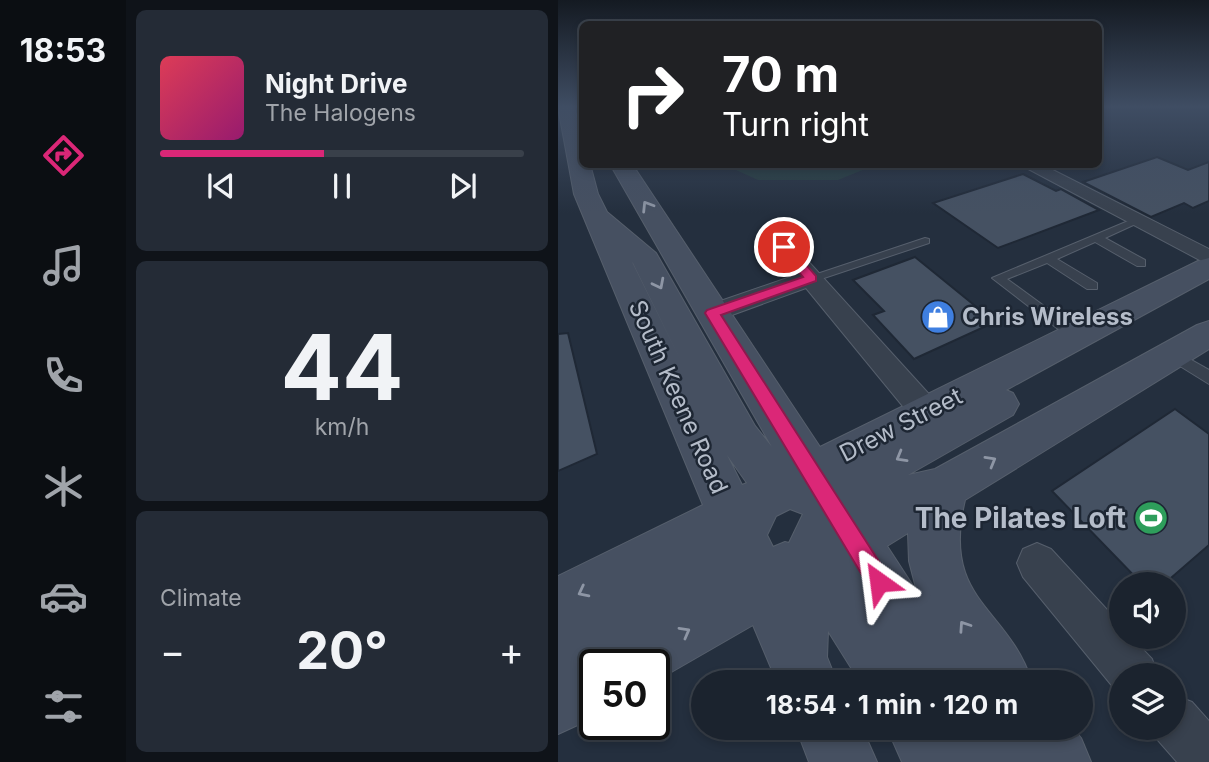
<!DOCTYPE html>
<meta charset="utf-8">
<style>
:root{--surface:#1b232e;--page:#242b36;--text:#f1f3f6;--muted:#a0a4aa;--line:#39404a;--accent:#db2777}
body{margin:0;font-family:Inter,sans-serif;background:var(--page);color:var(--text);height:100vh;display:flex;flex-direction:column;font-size:26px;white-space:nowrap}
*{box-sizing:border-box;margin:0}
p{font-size:23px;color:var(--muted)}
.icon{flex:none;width:38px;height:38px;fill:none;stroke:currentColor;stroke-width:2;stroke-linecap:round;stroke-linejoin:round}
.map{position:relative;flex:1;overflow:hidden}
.side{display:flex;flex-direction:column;gap:10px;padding:10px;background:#0f1319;width:432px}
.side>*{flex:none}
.top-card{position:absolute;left:21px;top:21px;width:523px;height:147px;border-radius:10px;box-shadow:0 4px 10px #0003,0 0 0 2px var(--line);background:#202124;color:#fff;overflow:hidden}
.fabs{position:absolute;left:551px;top:572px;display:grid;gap:14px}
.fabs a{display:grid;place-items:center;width:77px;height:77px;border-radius:50%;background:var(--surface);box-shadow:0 4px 10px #0003,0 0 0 2px var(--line);font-size:35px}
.speed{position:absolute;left:21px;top:649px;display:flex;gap:14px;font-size:35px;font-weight:700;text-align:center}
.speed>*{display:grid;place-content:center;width:91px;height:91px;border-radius:50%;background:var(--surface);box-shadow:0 4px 10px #0003,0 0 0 2px var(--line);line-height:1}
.speed .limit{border:4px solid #111;border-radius:10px;background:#fff;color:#111}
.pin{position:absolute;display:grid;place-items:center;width:60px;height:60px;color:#fff;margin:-30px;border:4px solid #fff;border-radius:50%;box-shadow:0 2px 7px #0007}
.me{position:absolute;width:77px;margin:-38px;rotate:329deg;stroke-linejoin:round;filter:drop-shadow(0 0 5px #0008)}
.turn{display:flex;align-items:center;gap:24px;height:147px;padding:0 28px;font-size:32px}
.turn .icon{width:91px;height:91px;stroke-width:2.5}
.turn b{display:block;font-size:49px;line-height:60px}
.big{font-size:52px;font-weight:700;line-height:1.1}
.side .widget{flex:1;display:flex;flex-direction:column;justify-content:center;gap:10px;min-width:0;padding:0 24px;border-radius:10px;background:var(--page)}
.side .dial{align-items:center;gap:0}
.dial b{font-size:91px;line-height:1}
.song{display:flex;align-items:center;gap:21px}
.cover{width:84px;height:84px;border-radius:10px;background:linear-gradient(135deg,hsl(350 70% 55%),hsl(320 70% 35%))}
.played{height:7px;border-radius:4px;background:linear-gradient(90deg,var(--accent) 45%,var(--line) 45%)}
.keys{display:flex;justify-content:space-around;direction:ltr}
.heat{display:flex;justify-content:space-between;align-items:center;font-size:38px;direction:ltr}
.trip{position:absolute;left:133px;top:670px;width:402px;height:70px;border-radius:35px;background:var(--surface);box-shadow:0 4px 10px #0003,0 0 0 2px var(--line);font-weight:700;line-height:70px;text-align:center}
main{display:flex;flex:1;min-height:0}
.tab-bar{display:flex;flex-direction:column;width:126px;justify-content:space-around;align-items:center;background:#0b0e12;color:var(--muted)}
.tab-bar .icon{width:49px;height:49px}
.tab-bar .current{color:var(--accent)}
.tab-bar b{font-size:32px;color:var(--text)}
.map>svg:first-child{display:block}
.green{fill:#263c3f}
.building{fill:#455162;stroke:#1f2835;stroke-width:2}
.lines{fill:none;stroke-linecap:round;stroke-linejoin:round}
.lane-casing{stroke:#565f6c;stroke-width:2}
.street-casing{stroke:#565f6c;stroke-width:2}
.secondary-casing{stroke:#565f6c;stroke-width:2}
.lane{fill:#38414e;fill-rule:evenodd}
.street{fill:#38414e;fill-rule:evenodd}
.secondary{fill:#465061;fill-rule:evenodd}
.oneway{stroke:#8e96a5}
.route{fill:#db2777;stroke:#8e194d;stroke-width:2}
.labels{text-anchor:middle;stroke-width:5;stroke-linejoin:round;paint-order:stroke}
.poi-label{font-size:24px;font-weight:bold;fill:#b4bcc9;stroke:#1d2633;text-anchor:start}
.street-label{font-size:24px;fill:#b4bcc9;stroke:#1d2633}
.near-poi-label{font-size:28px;font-weight:bold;fill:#b4bcc9;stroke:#1d2633;text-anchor:end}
</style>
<main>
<nav class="tab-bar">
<b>18:53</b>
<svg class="icon current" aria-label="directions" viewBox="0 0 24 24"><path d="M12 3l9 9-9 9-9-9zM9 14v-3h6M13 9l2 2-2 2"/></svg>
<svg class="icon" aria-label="music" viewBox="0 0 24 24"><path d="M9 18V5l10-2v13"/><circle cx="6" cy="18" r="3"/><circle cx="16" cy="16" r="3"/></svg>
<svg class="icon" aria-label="phone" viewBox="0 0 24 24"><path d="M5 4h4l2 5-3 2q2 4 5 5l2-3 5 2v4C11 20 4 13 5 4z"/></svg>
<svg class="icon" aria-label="climate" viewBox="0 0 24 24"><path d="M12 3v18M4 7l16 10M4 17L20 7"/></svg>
<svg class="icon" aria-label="car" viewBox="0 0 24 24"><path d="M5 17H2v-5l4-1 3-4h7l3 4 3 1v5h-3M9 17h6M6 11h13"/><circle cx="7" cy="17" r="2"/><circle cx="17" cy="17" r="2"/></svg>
<svg class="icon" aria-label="filters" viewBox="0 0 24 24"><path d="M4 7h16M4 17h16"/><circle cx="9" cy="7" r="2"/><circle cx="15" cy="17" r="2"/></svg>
</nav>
<section class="side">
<div class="widget">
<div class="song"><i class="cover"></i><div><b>Night Drive</b><p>The Halogens</p></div></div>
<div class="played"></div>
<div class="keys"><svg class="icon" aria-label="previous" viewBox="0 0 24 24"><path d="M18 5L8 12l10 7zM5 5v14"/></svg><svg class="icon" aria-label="pause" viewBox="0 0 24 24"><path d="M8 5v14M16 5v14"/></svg><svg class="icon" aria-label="next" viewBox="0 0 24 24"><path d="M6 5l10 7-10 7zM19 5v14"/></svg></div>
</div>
<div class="widget dial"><b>44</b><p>km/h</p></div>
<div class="widget"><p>Climate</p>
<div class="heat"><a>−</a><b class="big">20°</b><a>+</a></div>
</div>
</section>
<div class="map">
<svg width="651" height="762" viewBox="0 0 651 762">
<rect width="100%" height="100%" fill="#242f3e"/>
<path class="green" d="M167,165h150l-37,15h-80z"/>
<path class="building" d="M599,157l31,13 21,-8v39l-16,7 -9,-5 -33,14 -68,-35z
M465,174l33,17 5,-2 38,21 -101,38 -65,-45z
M357,257l80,65 -81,37 -41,-44 11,-4 -31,-31z
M10,333l29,121 -39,17v-137z
M617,409l34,25v111l-45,39h-22l-90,-93z"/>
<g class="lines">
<g class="lane-casing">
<path id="lane" d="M575,219l9,2 -37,17 40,22v6h-8l-42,-24 -38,17 40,24v6h-10l-40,-26 -40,16 74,54 2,3 -2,3h-10l-79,-61z
M367,238l4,1v4l-114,38h-8l-2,-3z
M614,349l37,21v14l-42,-26 -2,-4 2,-4z"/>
</g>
<g class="street-casing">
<path id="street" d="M461,164h22l168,85v16z
M213,226l7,2 159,175 5,9 -5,9 -11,3 -11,-3 -109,-133 -85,31 -9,2 -9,-2 -4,-6 4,-6 93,-32 -36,-43 4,-4z
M479,543l14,6 71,77v11h9l21,22 6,17h-36v18l-4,-1 -95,-116 -6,-14 6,-14z
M616,695l18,7 17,19v41h-32l-21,-24 -3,-10h21z"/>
</g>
<g class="secondary-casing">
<path id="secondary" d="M0,107h16l8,31v26h8l8,30 9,18 49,41 99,173 17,21 -162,-283h22l188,283 378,-186 11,-3v21l-203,111 7,3 6,11 -6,11 -105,60 27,-6 262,-144 12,-4v28l-244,151c-24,102 42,105 67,182h-172l-32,-51 -1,26 10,25h-60l-24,-57 -99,57v-17h-59v52l-37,17v-158l145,-71 -129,-311zM74,262l1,1 51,104zM169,455l20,28 -5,2zM232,509l13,5 -14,29 -4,-1 -12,5 -6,-12 9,-19zM350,533l1,28 8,31 -30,-46z
M238,728h66l15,34h-68z
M329,728h186l8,10 10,24h-189z"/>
</g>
<use href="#lane" class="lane"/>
<use href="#street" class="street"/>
<use href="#secondary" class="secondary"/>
</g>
<defs><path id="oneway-chevron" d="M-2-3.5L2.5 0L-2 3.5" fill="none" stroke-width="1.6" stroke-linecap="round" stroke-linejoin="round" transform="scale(1.75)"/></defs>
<g class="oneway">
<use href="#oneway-chevron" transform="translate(89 206) rotate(-122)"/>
<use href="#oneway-chevron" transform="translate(101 284) rotate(63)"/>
<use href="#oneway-chevron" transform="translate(343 457) rotate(150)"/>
<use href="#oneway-chevron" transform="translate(433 461) rotate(-30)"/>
<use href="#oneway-chevron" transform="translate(25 592) rotate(153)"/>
<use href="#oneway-chevron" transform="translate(406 626) rotate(-124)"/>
<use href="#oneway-chevron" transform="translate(127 632) rotate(-29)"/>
</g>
<linearGradient id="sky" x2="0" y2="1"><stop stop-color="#141a22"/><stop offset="0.5" stop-color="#3f4d63"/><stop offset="1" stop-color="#3f4d63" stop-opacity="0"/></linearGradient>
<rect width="651" height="213" fill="url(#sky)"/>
<path class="route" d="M222,245h9l27,31v5l-95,34 166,259 3,8 -3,8 -8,3 -8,-3 -166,-277 2,-3 96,-33 -23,-27z"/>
<defs>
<g id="shop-disc" transform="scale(1.75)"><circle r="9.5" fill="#3f7fe0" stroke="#1d2633"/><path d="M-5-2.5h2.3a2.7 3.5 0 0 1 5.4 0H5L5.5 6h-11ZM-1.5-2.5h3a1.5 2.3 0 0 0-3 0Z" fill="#fff"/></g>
<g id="stadium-disc" transform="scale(1.75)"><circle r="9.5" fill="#2e9e5b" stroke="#1d2633"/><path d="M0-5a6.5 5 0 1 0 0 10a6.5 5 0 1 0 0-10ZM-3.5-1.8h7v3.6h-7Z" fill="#fff"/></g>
</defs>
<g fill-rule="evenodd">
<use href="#shop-disc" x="380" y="317"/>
<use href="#stadium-disc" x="593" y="518"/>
</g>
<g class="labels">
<g class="poi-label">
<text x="404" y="325">Chris Wireless</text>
</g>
<g class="street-label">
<text transform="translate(120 397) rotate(66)" y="8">South Keene Road</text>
<text transform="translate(343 425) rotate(-27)" y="8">Drew Street</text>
</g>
<g class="near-poi-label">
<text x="568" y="528">The Pilates Loft</text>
</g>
</g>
</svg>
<div class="fabs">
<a><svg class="icon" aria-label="sound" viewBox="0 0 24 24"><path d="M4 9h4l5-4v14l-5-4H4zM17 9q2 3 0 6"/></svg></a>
<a><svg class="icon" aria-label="layers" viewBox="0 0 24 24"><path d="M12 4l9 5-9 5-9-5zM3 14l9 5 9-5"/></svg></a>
</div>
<div class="speed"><div class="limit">50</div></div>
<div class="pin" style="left:226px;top:247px;background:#d93025"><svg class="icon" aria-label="arrive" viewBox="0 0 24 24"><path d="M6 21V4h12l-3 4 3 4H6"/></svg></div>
<svg class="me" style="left:321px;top:582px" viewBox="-20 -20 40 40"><path d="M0-17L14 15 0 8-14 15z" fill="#db2777" stroke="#fff" stroke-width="4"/></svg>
<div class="trip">18:54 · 1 min · 120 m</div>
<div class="top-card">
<div class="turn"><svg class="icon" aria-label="right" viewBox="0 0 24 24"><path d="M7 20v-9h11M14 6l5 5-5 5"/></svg><div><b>70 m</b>Turn right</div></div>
</div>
</div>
</main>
